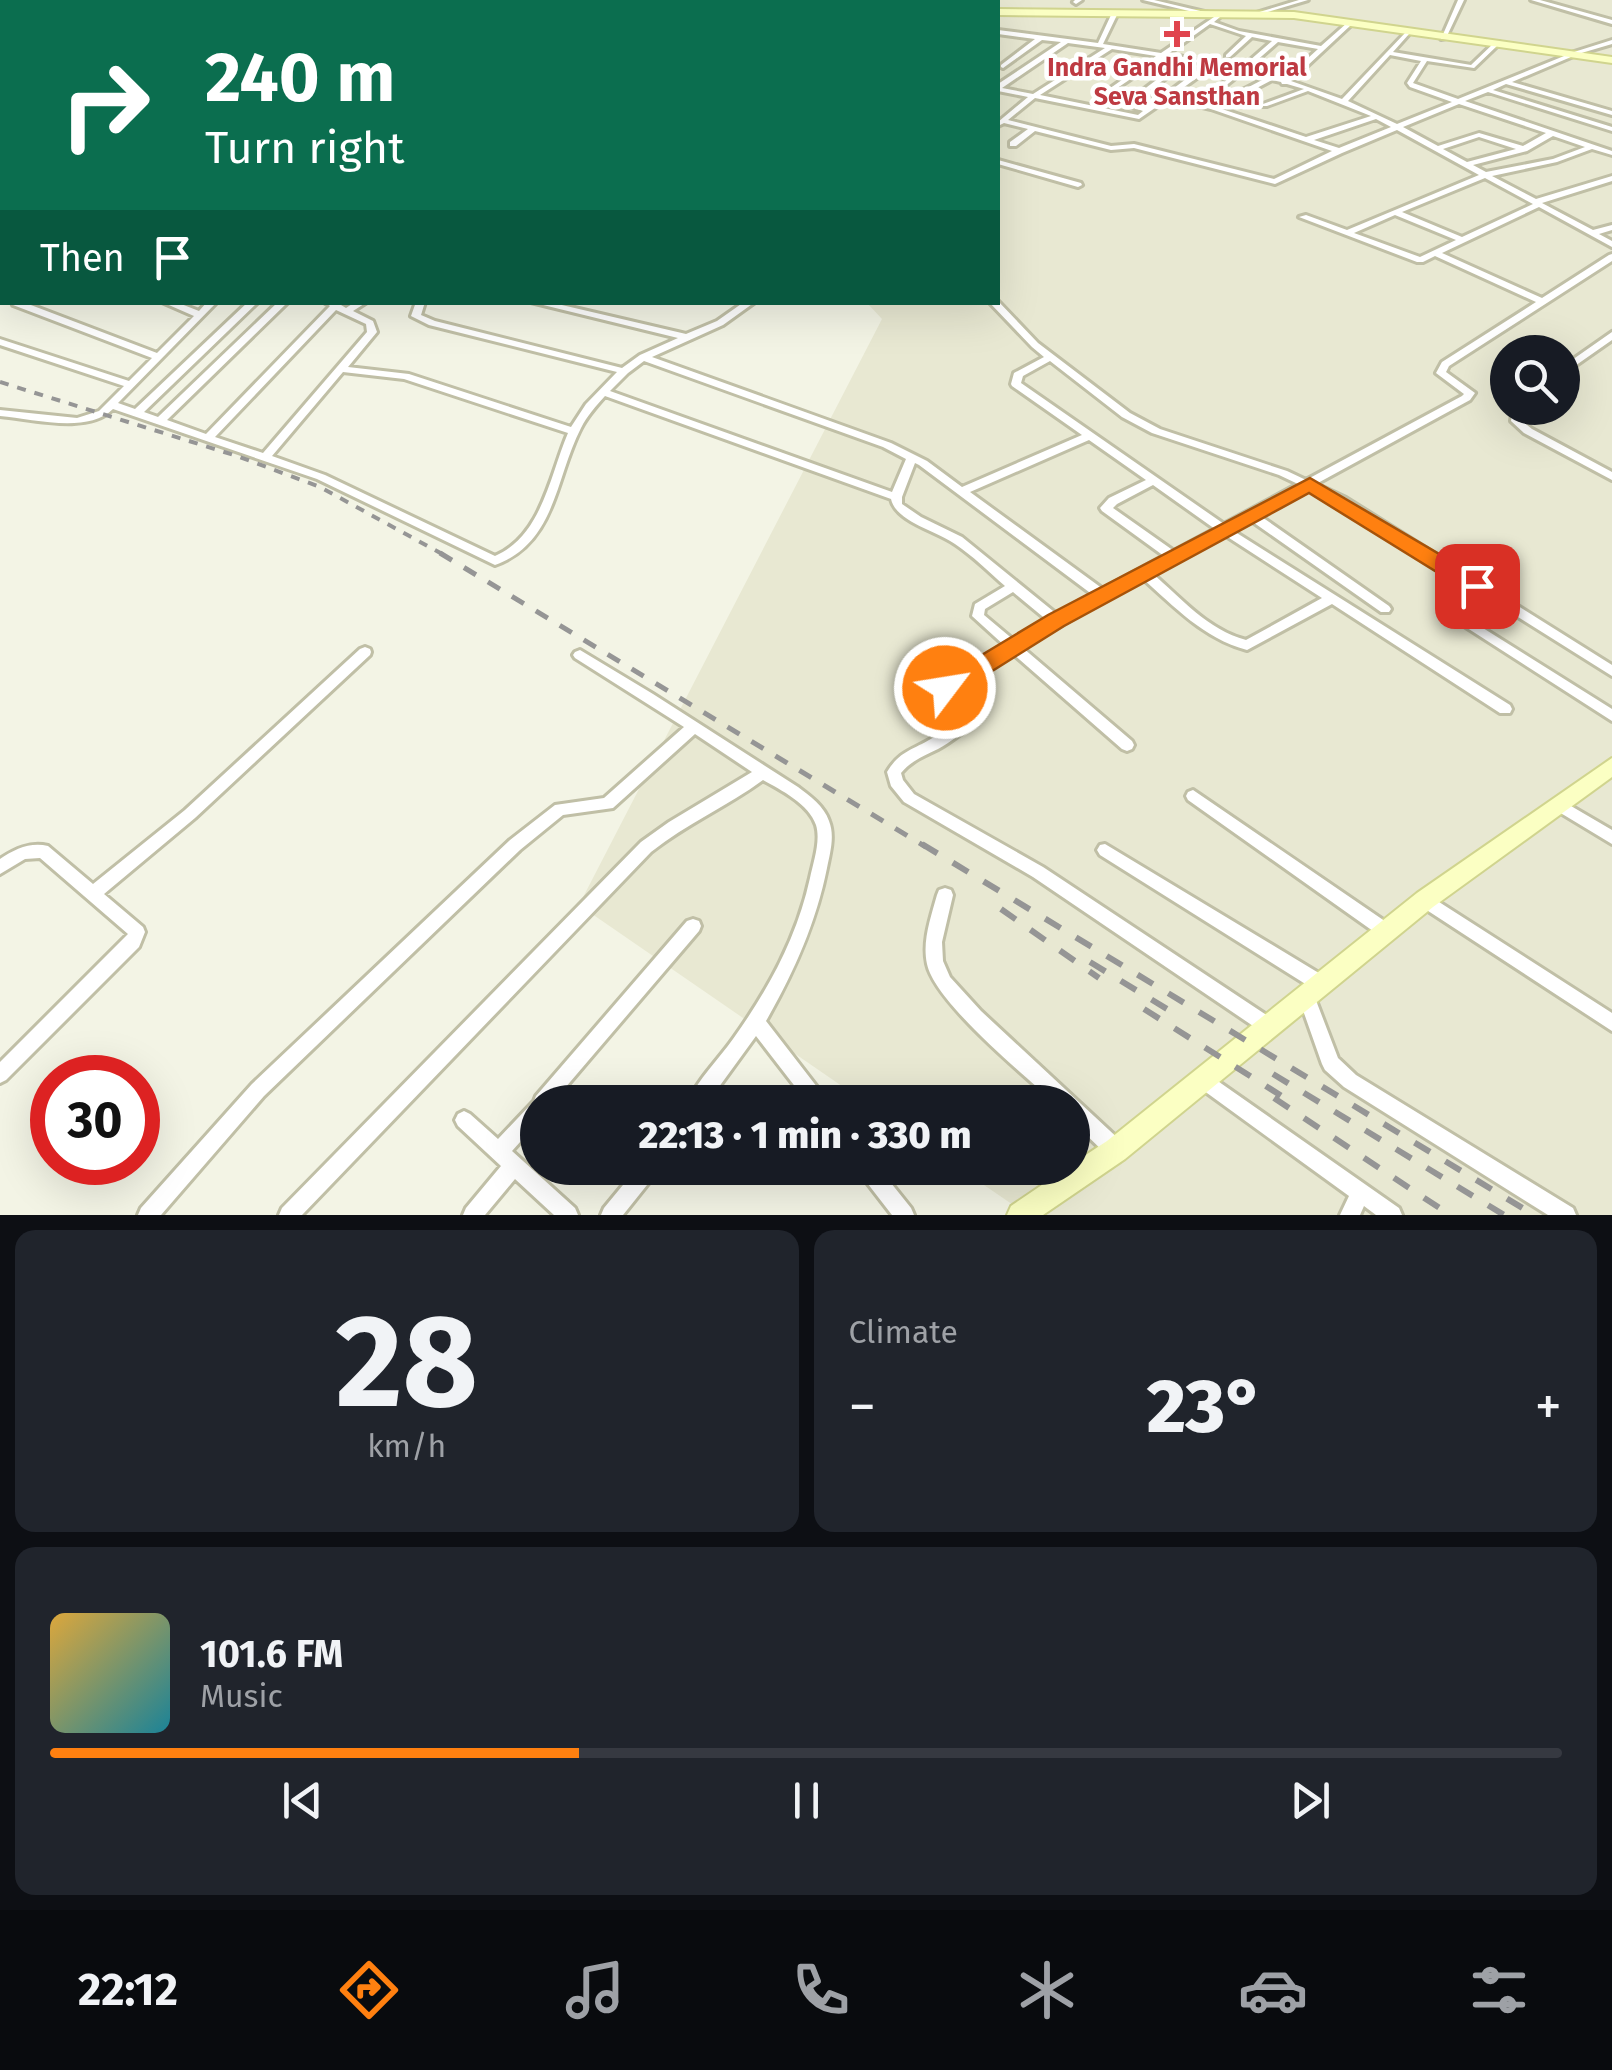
<!DOCTYPE html>
<meta charset="utf-8">
<style>
:root{--surface:#171b24;--page:#20242c;--text:#f1f3f6;--muted:#9ea1a6;--line:#363941;--accent:#ff8010}
body{margin:0;font-family:"Fira Sans",sans-serif;background:var(--page);color:var(--text);height:100vh;display:flex;flex-direction:column;font-size:38px;white-space:nowrap}
*{box-sizing:border-box;margin:0}
p{font-size:32px;color:var(--muted)}
.icon{flex:none;width:55px;height:55px;fill:none;stroke:currentColor;stroke-width:2;stroke-linecap:round;stroke-linejoin:round}
.map{position:relative;height:1215px;overflow:hidden}
.side{display:flex;flex-direction:column;gap:15px;padding:15px;background:#0d0f14;flex:1}
.side>*{flex:none}
.banner{position:absolute;left:0px;top:0px;width:1000px;height:305px;box-shadow:0 10px 40px #0002;background:#0b6e4f;color:#fff;overflow:hidden}
.buttons{position:absolute;left:1490px;top:335px;display:grid;gap:20px}
.buttons a{display:grid;place-items:center;width:90px;height:90px;border-radius:50%;background:var(--surface);box-shadow:0 10px 40px #0002;font-size:50px}
.speed{position:absolute;left:30px;top:1055px;display:flex;gap:20px;font-size:50px;font-weight:700;text-align:center}
.speed>*{display:grid;place-content:center;width:130px;height:130px;border-radius:50%;background:var(--surface);box-shadow:0 10px 40px #0002;line-height:1}
.speed .limit{border:15px solid #d22;background:#fff;color:#111}
.pin{position:absolute;display:grid;place-items:center;width:85px;height:85px;color:#fff;margin:-42px;border-radius:20px;box-shadow:0 5px 15px #0006}
.me{position:absolute;width:110px;margin:-55px;rotate:59deg;stroke-linejoin:round;filter:drop-shadow(0 0 8px #0008)}
.turn{display:flex;align-items:center;gap:35px;height:210px;padding:0 40px;font-size:45px}
.turn .icon{width:130px;height:130px;stroke-width:2.5}
.turn b{display:block;font-size:70px;line-height:85px}
.then{display:flex;align-items:center;height:95px;padding:0 40px;background:#0003;gap:20px;font-size:38px}
.big{font-size:75px;font-weight:800;line-height:1.1}
.side .tile{flex:1;display:flex;flex-direction:column;justify-content:center;gap:15px;min-width:0;padding:0 35px;border-radius:20px;background:var(--page)}
.side .dial{align-items:center;gap:0}
.dial b{font-size:130px;line-height:1}
.song{display:flex;align-items:center;gap:30px}
.cover{width:120px;height:120px;border-radius:15px;background:linear-gradient(135deg,hsl(40 70% 55%),hsl(190 70% 35%))}
.played{height:10px;border-radius:5px;background:linear-gradient(90deg,var(--accent) 35%,var(--line) 35%)}
.keys{display:flex;justify-content:space-around;direction:ltr}
.heat{display:flex;justify-content:space-between;align-items:center;font-size:55px;direction:ltr}
.side .tiles{flex:1;display:grid;gap:15px;grid-template-columns:1fr 1fr}
.tile:last-child{grid-column:span 2}
.trip{position:absolute;left:520px;top:1085px;width:570px;height:100px;border-radius:50px;background:var(--surface);box-shadow:0 10px 40px #0002;font-weight:800;line-height:100px;text-align:center}
.tabs{display:flex;height:160px;justify-content:space-around;align-items:center;background:#090b0e;color:var(--muted)}
.tabs .icon{width:70px;height:70px}
.tabs .current{color:var(--accent)}
.tabs b{font-size:45px;color:var(--text)}
.map>svg:first-child{display:block}
.residential{fill:#e8e8d2;fill-rule:evenodd}
.lines{fill:none;stroke-linecap:round;stroke-linejoin:round}
.street-casing{stroke:#c0bfa6;stroke-width:6}
.secondary-casing{stroke:#d0d48e;stroke-width:4}
.street{fill:#fff;fill-rule:evenodd}
.secondary{fill:#fbffc3;fill-rule:evenodd}
.rail-far2{stroke:#959595;stroke-width:4;stroke-dasharray:9 9;stroke-linecap:butt}
.rail-far1{stroke:#959595;stroke-width:5;stroke-dasharray:14 14;stroke-linecap:butt}
.rail{stroke:#959595;stroke-width:6;stroke-dasharray:18 18;stroke-linecap:butt}
.route{fill:#ff8010;stroke:#a6530a;stroke-width:2.5}
.health-dot{fill:#e0444e;stroke:#fff;stroke-width:4}
.labels{text-anchor:middle;stroke-width:9;stroke-linejoin:round;paint-order:stroke}
.far-health-label{font-size:25px;font-weight:bold;fill:#be3a42;stroke:#fff}
</style>
<div class="map">
<svg width="1612" height="1215" viewBox="0 0 1612 1215">
<rect width="100%" height="100%" fill="#f3f4e5"/>
<path class="residential" d="M674,0h938v1215h-584l-69,-47h113v-66h-207l-286,-197 303,-586 -15,-16 131,-1v-300zM1508,352h54v56h-54z"/>
<g class="lines">
<g class="street-casing">
<path id="street" d="M426,0h9l-5,2h-8z
M531,0h6l2,2h-6z
M902,0h7l-3,2h-6z
M1075,0h7l-6,4 -3,-2z
M1143,0h11l59,14 -3,2z
M1299,0h9l-47,14 -5,-1z
M1458,0h6l-18,38 -5,1z
M1531,0h9l72,20v4z
M1114,13l3,2 -14,29 58,9 56,-38 3,2 -6,5 25,9 82,15 26,-23h4v2l-60,56 51,18 64,-67 3,2 -16,18 78,13 24,-23h4v2l-25,24 -47,-7 -14,22 45,16 116,-47 38,-12v4l-34,10 -66,28 100,29v4l-106,-31 -13,6 119,37v4l-124,-39 -23,9 147,50v4l-20,-6 -35,13 -65,14 44,23 76,-23v5l-70,22 51,27 19,-5v5l-13,4 13,7v6l-73,-40 -97,46 100,45 67,-43 3,-1v7l-163,105 -3,6 29,21 -5,7 -154,84 30,14 266,167v11l-274,-172 -31,-15 -48,26 130,91 2,3 -2,3h-8l-131,-92 -18,10 278,175 2,4 -2,4h-10l-168,-109 -85,46c-44,-12 -72,-43 -105,-72l-119,70 109,93 2,4 -2,4 -5,2 -5,-2 -109,-95 -63,38h-10l-2,-4 2,-4 65,-38 -33,-30 3,-12 30,-18c-16,-14 -32,-30 -50,-42 -18,-13 -59,-22 -64,-45l-286,-103c-9,10 -18,20 -24,32 -26,50 -25,115 -86,137l-178,-86 -204,-70c-25,25 -80,10 -113,7v-6l77,8 22,-7 25,-25 -124,-41v-6l129,42 23,-23 -139,-53 -1,-3h11l134,51 37,-37 -32,-14h14l23,9 8,-9h10l-99,101 17,6 113,-107h10l-114,110 14,5 120,-115h10l-121,118 39,14 124,-128 -6,-4h12l10,6 9,-6h12l-14,9 20,10 4,11 -29,35 61,7 162,53 15,-23 31,-32 -188,-47 -18,-9 5,-14h9l-4,13 14,6 187,47 18,-13 38,-17 -147,-36h18l137,32 31,-13 27,-19h11l-32,23 -71,32 239,86 36,18 35,26 120,-52 -70,-49 -1,-2 3,-11 30,-16 -12,-10 -43,-45 9,-1 40,42 92,70 30,16 127,42 19,9 156,-84 2,-2 -28,-21 6,-11 94,-60 -101,-46 -12,6h-6l-118,-45 7,-2 41,15 132,-55 -82,-45 -55,23 -67,31 -141,-36 -23,2 -76,-19 -19,15h-6v-4l18,-13 -24,-6 -6,3v-4l30,-25 -30,-6v-7l63,-42 -19,-2 -39,28 -2,-1v-2l34,-26 -37,-5v-4l100,13 13,-28zM1210,24l36,12 -20,19v2h4l22,-20 20,4 -31,27 -73,-14zM1278,42l40,7 -33,30 -38,-10zM1068,43l37,5 -72,46 -31,-6zM1112,49l44,7 -57,40 44,15 -5,4 -98,-20zM1390,55l31,6 -14,22 3,4 42,15 -55,22 -49,-23zM1163,57l20,3 -40,30v2l18,5 -14,11 -40,-13zM1189,61l17,3 -40,30 -16,-4zM1213,66l24,5 -15,13 -1,1 3,2 19,-15 23,6 -54,28 -40,-10zM1272,80l9,2 1,2h5l17,5 -41,15v2h4l41,-15 63,25 -65,21 -87,-29zM1035,98l104,21 29,-20 43,10 121,42 -58,28 -140,-35 -23,2 -103,-26zM1459,104l87,29 -23,13 -44,-13 -41,13 -35,-19zM1376,119l15,8 -52,21 -25,-8zM1553,136l32,11 -32,12 -67,13 -13,-7 54,-14zM1479,137l37,12 -49,13 -24,-13zM1485,178l48,26 -71,33 -60,-25zM1395,215l61,25 -36,17 -66,-24zM336,310l30,14 1,8 -104,121 -48,-16zM644,361l239,86 23,12 -14,33 -282,-101 18,-18zM1050,361l72,56 30,16 127,42 19,9 -74,40 -203,-141 2,-7zM343,372l61,7 164,54c-18,42 -26,103 -73,123l-170,-81 -53,-19zM1089,440l57,40 -37,18 -9,10 2,3 62,45 -61,33 -133,-97zM915,463l4,2 174,130 -35,20 -96,-78 -41,-20 -19,-13v-7zM1153,485l62,44 -41,22 -61,-43 4,-4zM1223,534l99,64 -76,42c-38,-10 -65,-42 -94,-67zM1013,592l35,29 -33,20 -31,-26 1,-6z
M2,25v4l-2,1v-4z
M0,55h2v4h-2z
M0,120h2v5h-2z
M0,155h2v5h-2z
M998,160l83,23 1,2 -4,2 -80,-23z
M1612,332v8l-50,35v-8z
M1513,408h10l-2,12 11,9 80,43v8l-88,-47 -13,-12z
M1451,608l161,101v12l-165,-106 -2,-3z
M365,647l5,2 1,3 -1,3 -175,163 -91,76 39,33 2,5 -6,15 -133,133 -6,3v-21l128,-128 -88,-76 -15,1 -25,15v-15c15,-10 30,-17 48,-13l45,38 92,-74 175,-161z
M580,650l73,44 145,93c12,9 26,19 31,34 6,15 1,32 -2,47 -11,55 -33,104 -61,153l58,75 3,6h-20l-51,-66 -48,66h-20c10,-23 31,-43 45,-63 35,-49 64,-101 77,-161 3,-15 11,-37 6,-53 -7,-21 -35,-35 -53,-45 -35,26 -77,44 -112,72l-349,363h-23l3,-7 359,-366 28,-20 83,-50 -57,-38 -82,74 -50,7 -43,35 -256,246 -103,119h-23l3,-7 111,-124 258,-244 45,-35 49,-7 80,-71 -109,-69 -2,-3 2,-3z
M970,714l5,1 2,4 -2,4c-12,9 -24,19 -37,26 -14,7 -26,11 -37,24l2,7 11,14 129,73 231,153 3,6 -3,6 -6,2 -6,-2 -229,-155 -129,-75 -13,-16 -4,-14c13,-22 27,-22 47,-35 13,-7 23,-17 36,-23z
M1193,790l199,136 2,5 -2,5 -6,2 -6,-2 -192,-136 -2,-4 2,-4z
M1559,799l53,31v14l-58,-35 -2,-4 2,-4z
M1105,844l222,134 2,6 -2,6 -6,2 -6,-2 -215,-135 -3,-5 3,-5z
M945,888l6,2 2,5 -11,47 1,19 7,16 31,34 142,132 2,7 -2,7 -7,2 -7,-2 -37,-36v-19h-18c-31,-28 -119,-100 -127,-138 -5,-23 4,-47 10,-69l2,-5z
M1425,893l187,120v18l-193,-126 -2,-5 2,-5z
M693,919l6,2 2,5 -2,5 -146,171h-15v20l-26,29 63,57 3,7h-24l-39,-36 -30,36h-22l3,-7 35,-42 -43,-40 -3,-6 3,-6 6,-3 6,3 28,25 36,-38 2,-5 151,-175z
M1306,988l6,2 26,68 18,17 217,133 3,7h-28l-204,-128 -19,-17 -3,-6 -24,-68 2,-6z
M1202,1070l197,138 3,7h-26l-12,-9 -4,9h-20l9,-19 -153,-111 -3,-6 3,-6z
M637,1168h20l-2,7 -32,40h-22l3,-7z
M859,1168h20l32,40 3,7h-22l-31,-40z"/>
</g>
<g class="secondary-casing">
<path id="secondary" d="M839,0h29l2,2h-26z
M998,9l296,3 318,45v6l-318,-45 -296,-3z
M1612,758v19l-179,130 -308,252 -82,56h-36l4,-9 56,-38h5v-4l35,-23 310,-248z"/>
</g>
<use href="#street" class="street"/>
<use href="#secondary" class="secondary"/>
<path class="rail-far2" d="M0,382l237,74 83,31 124,68"/>
<path class="rail-far1" d="M440,553l486,294"/>
<path class="rail" d="M922,844l612,371
M1001,909l98,69
M1090,962l77,47
M1144,1009l144,91
M1273,1074l231,141
M1274,1098l176,117"/>
</g>
<path class="route" d="M1310,478l175,103 3,5 -3,6h-16l-160,-99 -245,133 -110,69h-17l-4,-7 4,-6 111,-67z"/>
<path class="health-dot" d="M1172 19h10v10h10v10h-10v10h-10v-10h-10v-10h10z"/>
<g class="labels">
<g class="far-health-label">
<text x="1177" y="76">Indra Gandhi Memorial<tspan x="1177" dy="29">Seva Sansthan</tspan></text>
</g>
</g>
</svg>
<div class="buttons">
<a><svg class="icon" aria-label="search" viewBox="0 0 24 24"><circle cx="10" cy="10" r="6"/><path d="M15 15l6 6"/></svg></a>
</div>
<div class="speed"><div class="limit">30</div></div>
<div class="pin" style="left:1477px;top:586px;background:#d93025"><svg class="icon" aria-label="arrive" viewBox="0 0 24 24"><path d="M6 21V4h12l-3 4 3 4H6"/></svg></div>
<svg class="me" style="left:945px;top:688px" viewBox="-20 -20 40 40"><circle r="17" fill="#ff8010" stroke="#fff" stroke-width="3"/><path d="M0-11L8 9 0 5-8 9z" fill="#fff"/></svg>
<div class="trip">22:13 · 1 min · 330 m</div>
<div class="banner">
<div class="turn"><svg class="icon" aria-label="right" viewBox="0 0 24 24"><path d="M7 20v-9h11M14 6l5 5-5 5"/></svg><div><b>240 m</b>Turn right</div></div>
<div class="then">Then<svg class="icon" aria-label="arrive" viewBox="0 0 24 24"><path d="M6 21V4h12l-3 4 3 4H6"/></svg></div>
</div>
</div>
<section class="side">
<div class="tiles">
<div class="tile dial"><b>28</b><p>km/h</p></div>
<div class="tile"><p>Climate</p>
<div class="heat"><a>−</a><b class="big">23°</b><a>+</a></div>
</div>
<div class="tile">
<div class="song"><i class="cover"></i><div><b>101.6 FM</b><p>Music</p></div></div>
<div class="played"></div>
<div class="keys"><svg class="icon" aria-label="previous" viewBox="0 0 24 24"><path d="M18 5L8 12l10 7zM5 5v14"/></svg><svg class="icon" aria-label="pause" viewBox="0 0 24 24"><path d="M8 5v14M16 5v14"/></svg><svg class="icon" aria-label="next" viewBox="0 0 24 24"><path d="M6 5l10 7-10 7zM19 5v14"/></svg></div>
</div>
</div>
</section>
<nav class="tabs">
<b>22:12</b>
<svg class="icon current" aria-label="directions" viewBox="0 0 24 24"><path d="M12 3l9 9-9 9-9-9zM9 14v-3h6M13 9l2 2-2 2"/></svg>
<svg class="icon" aria-label="music" viewBox="0 0 24 24"><path d="M9 18V5l10-2v13"/><circle cx="6" cy="18" r="3"/><circle cx="16" cy="16" r="3"/></svg>
<svg class="icon" aria-label="phone" viewBox="0 0 24 24"><path d="M5 4h4l2 5-3 2q2 4 5 5l2-3 5 2v4C11 20 4 13 5 4z"/></svg>
<svg class="icon" aria-label="climate" viewBox="0 0 24 24"><path d="M12 3v18M4 7l16 10M4 17L20 7"/></svg>
<svg class="icon" aria-label="car" viewBox="0 0 24 24"><path d="M5 17H2v-5l4-1 3-4h7l3 4 3 1v5h-3M9 17h6M6 11h13"/><circle cx="7" cy="17" r="2"/><circle cx="17" cy="17" r="2"/></svg>
<svg class="icon" aria-label="filters" viewBox="0 0 24 24"><path d="M4 7h16M4 17h16"/><circle cx="9" cy="7" r="2"/><circle cx="15" cy="17" r="2"/></svg>
</nav>
